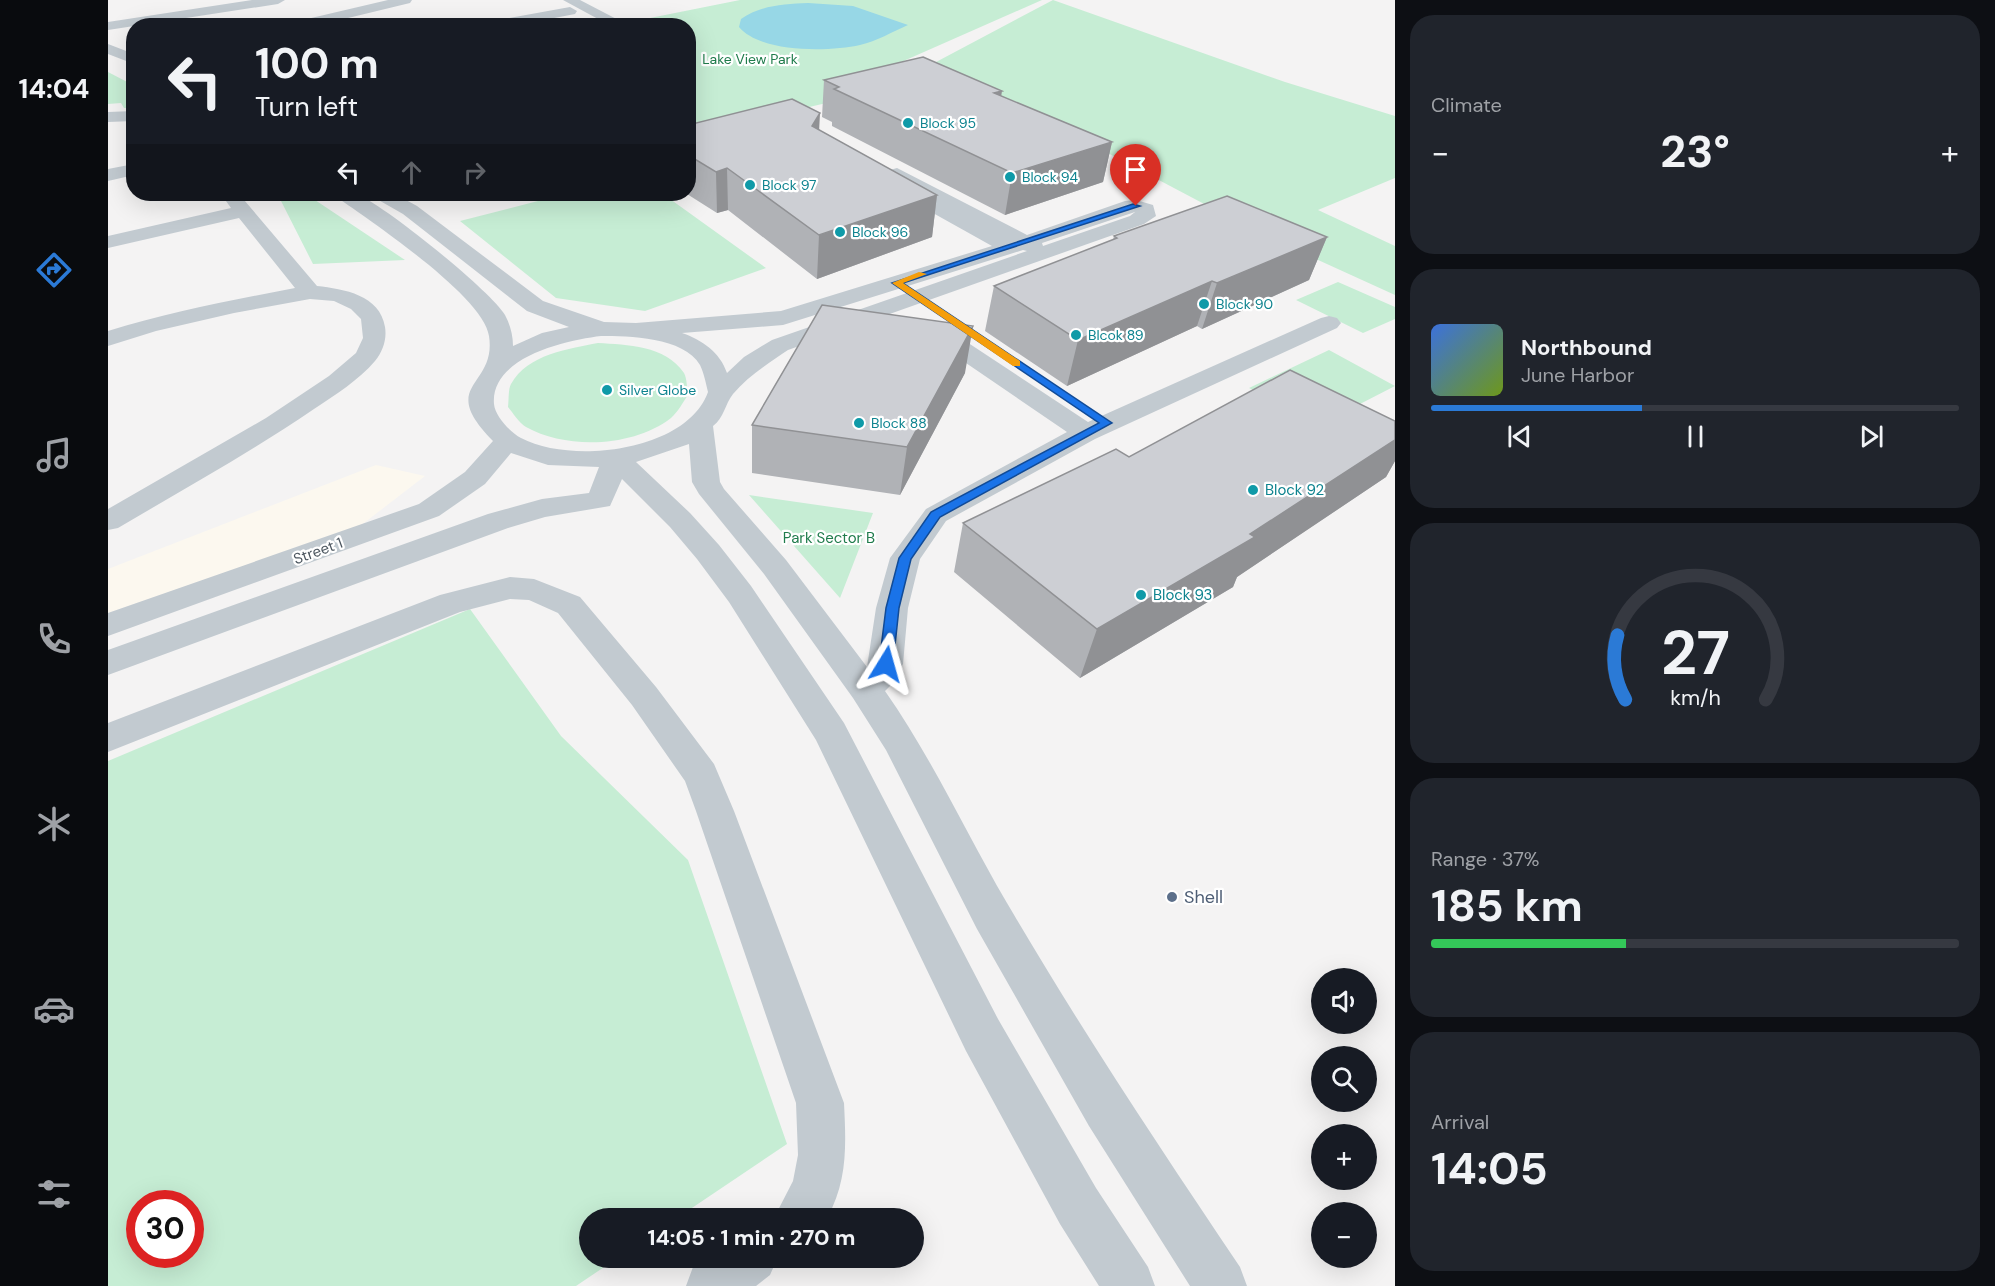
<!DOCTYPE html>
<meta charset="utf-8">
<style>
:root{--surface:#171b24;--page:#20242c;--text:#f1f3f6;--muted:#9ea1a6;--line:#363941;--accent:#2b7ad6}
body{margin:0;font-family:"DM Sans",sans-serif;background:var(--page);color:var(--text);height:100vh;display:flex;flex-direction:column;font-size:22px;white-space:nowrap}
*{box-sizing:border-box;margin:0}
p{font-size:20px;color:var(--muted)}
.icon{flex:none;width:33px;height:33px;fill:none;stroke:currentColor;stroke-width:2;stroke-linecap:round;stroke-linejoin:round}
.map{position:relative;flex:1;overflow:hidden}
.sheet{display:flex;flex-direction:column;gap:15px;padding:15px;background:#0d0f14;width:600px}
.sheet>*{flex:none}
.guide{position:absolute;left:18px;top:18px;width:570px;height:183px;border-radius:24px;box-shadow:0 6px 24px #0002;background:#171b24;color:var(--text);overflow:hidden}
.controls{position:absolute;left:1203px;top:968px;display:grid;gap:12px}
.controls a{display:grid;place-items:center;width:66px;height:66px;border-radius:50%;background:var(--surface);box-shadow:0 6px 24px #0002;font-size:30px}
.speed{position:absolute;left:18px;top:1190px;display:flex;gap:12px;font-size:30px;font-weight:700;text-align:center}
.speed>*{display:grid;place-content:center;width:78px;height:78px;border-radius:50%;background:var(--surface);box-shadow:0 6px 24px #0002;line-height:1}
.speed .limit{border:9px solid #d22;background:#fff;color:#111}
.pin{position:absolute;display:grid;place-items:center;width:51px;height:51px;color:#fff;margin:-62px -26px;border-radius:50% 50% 50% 0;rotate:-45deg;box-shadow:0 0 6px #0007}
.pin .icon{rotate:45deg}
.me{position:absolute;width:66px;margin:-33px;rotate:8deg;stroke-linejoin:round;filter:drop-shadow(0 0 4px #0008)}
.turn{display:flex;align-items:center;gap:21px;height:126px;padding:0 30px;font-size:27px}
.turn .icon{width:78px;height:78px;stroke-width:2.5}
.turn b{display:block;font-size:42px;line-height:51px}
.lanes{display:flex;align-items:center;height:57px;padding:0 30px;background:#0003;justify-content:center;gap:30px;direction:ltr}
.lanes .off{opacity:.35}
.big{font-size:45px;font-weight:700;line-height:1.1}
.sheet .widget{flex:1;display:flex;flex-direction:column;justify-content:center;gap:9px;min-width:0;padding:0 21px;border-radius:24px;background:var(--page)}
.sheet .dial{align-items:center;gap:0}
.dial svg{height:156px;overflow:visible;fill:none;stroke:var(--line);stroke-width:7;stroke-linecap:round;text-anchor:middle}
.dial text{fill:var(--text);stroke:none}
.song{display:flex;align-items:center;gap:18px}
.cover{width:72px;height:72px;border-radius:9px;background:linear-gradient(135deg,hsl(220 70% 55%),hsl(80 70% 35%))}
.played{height:6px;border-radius:3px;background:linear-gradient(90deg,var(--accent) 40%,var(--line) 40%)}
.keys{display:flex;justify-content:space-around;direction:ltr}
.heat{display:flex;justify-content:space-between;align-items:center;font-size:33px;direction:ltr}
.charge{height:9px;border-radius:4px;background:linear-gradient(90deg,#34c759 37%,var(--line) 0)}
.trip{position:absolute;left:471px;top:1208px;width:345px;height:60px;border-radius:30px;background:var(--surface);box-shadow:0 6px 24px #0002;font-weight:700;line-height:60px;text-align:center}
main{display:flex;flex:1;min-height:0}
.menu{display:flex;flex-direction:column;width:108px;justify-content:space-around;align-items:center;background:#090b0e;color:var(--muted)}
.menu .icon{width:42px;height:42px}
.menu .active{color:var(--accent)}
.menu b{font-size:27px;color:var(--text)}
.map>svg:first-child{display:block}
.commercial{fill:#fcf8ef}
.green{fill:#c6edd4;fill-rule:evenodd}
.water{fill:#97d7e6}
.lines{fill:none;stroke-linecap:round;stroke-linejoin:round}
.minor{fill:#c2cad0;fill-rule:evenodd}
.wall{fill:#b0b2b6}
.shaded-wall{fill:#909194}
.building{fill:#cdcfd4;stroke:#909194;stroke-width:1.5}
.route{fill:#1a73e8;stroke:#114b97;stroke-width:1.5}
.slow{fill:#f59e0b}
.culture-dot{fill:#0f9aa8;stroke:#fff;stroke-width:2}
.service-dot{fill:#5c6f8a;stroke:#fff;stroke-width:2}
.labels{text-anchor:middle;stroke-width:4.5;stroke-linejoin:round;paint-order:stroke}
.far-park-label{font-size:14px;fill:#207c4c;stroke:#fff}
.far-culture-label{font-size:14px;fill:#0d838f;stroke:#fff;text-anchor:start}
.culture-label{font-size:15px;fill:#0d838f;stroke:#fff;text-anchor:start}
.park-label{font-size:15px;fill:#207c4c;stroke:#fff}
.street-label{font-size:15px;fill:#4c565f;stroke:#fff}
.near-service-label{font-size:18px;fill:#4e5e75;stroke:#fff;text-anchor:start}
</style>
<main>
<nav class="menu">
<b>14:04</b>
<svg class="icon active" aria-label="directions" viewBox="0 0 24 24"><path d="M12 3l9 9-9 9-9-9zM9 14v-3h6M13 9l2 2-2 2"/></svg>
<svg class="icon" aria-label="music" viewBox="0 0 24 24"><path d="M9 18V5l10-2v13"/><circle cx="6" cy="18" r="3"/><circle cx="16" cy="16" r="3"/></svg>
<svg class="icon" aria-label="phone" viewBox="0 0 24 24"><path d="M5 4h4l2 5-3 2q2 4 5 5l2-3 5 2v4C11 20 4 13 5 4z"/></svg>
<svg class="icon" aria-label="climate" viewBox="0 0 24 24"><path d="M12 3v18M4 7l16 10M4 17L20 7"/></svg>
<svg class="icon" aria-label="car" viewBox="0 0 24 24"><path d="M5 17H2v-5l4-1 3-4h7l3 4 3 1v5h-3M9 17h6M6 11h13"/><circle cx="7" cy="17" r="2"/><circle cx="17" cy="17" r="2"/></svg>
<svg class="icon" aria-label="filters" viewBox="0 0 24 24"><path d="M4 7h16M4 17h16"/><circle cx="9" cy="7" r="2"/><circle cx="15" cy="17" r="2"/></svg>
</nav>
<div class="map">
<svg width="1287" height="1286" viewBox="0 0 1287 1286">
<rect width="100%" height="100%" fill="#f4f3f3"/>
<path class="commercial" d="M268,465l49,11 -65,50 -252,87v-44z"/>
<path class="green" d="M632,0h302l-143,63 22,18 -232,54 -1,-109h-78z
M945,0l232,82 110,34v62l-77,32 77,36v49l-134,-61 -159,-84 -181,-80z
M0,72l25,13v23h-9l-3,-5 -13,1z
M145,194h53l99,66 -92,4 -33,-65z
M457,194h98l103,74 -121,43 -89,-13 -96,-77z
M1230,282l57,25v12l-32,14 -67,-33z
M490,343c29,2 67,2 86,30 3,5 3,16 4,22 -5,7 -10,17 -17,23 -37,29 -104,32 -145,9 -7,-4 -13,-14 -18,-20 1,-7 0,-18 3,-23 17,-30 57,-35 87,-41z
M1221,350l66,36 -74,38 -72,-36z
M641,495l124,18 -33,85z
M362,609l91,127 127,124 99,284 -110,74h-87v39h29l-43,29h-468v-525zM32,1203h50v51h-50z"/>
<path class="water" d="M700,3l45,3 55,19c-16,7 -31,16 -48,20 -32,7 -99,8 -121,-18l2,-8c20,-14 44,-15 67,-16z"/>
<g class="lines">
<path class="minor" d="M144,0h33l-7,4 -170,26v-8z
M280,0h24l-2,3 -95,23h-27l2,-3z
M455,0h17l48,25 -17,1z
M462,7l7,4 -2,3 -62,12h-32l7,-4z
M0,44l26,10v10l-26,-10z
M26,111v10l-26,1v-10z
M26,164v11l-26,6v-12z
M789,168l130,67 98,-34 11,-1 17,5 3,11 -12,8 -356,126c-19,13 -40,26 -55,44 -8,10 -9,24 -20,32l7,56 4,7 62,71 81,107 9,-59 14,-50 36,-49 141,-77 -145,-99 -4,-5 4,-5 8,-2 8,2 150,99 233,-104 8,-2 8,2 4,5 -4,5 -242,111 -149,82 -26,38 -12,49 -5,56 -12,21 -6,6c47,67 81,142 122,212 73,125 153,245 233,364l7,19h-57l-101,-160 -112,-197 -91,-179 -33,-52 -89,-124 -65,-80 -7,-12 -3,-38 -53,18 54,51 29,32 32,41 93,137 154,296 98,169 52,79 7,19h-56l-39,-62 -94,-173 -150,-311 -87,-138 -32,-43 -27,-32 -48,-48 -12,27 -65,11 -37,11 -400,147v-25l380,-136 54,-15 47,-6 10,-26 -51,-2 -37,-12 -26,31 -46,32 -331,120v-23l311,-109 46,-32 28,-31c-57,-58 4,-53 -4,-105 -5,-39 -117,-114 -151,-138l-2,-4c7,0 17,-2 23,1 27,12 131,95 146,120 5,9 8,20 8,31l29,-13 27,-6 -42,-16 -124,-97 -28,-16 -2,-4h22l22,12 126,95 61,21 32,1 145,-12 211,-65 -102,-57 -2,-4 6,-5 -6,-6 2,-4zM1027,212l-5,4 -87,30 -1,-3zM915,250l4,1 -255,89 -28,17 -17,16c-7,-21 -25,-33 -45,-40l101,-8zM493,336c27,0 83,1 99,29 4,8 6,19 8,27 -21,59 -136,73 -187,46 -11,-6 -26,-22 -27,-34 -4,-47 73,-64 107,-68z
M113,194h18l78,92c27,3 63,9 68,41 2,12 -2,24 -10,34 -16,19 -40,34 -61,48 -63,43 -130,80 -196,119l-10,2v-21l158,-91 63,-42 27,-23 7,-15 -2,-19 -10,-10 -17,-8 -24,-2 -76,14 -78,18 -48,15v-15c61,-19 124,-31 187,-43l-56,-70 -131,30v-12l123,-28z
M402,577l24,2 46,18 76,90 58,77 20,47 110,292c2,41 4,78 -17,115h-53l19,-37 5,-26 -2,-52 -100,-292 -11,-30 -53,-76 -74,-92 -29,-13 -19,-1 -50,13 -352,140v-29l332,-128z
M600,1257h70l-8,18 -14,11h-70l7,-19z"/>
</g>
<path class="wall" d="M716,80l177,16 111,46 -9,40 -98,33 -173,-89v-4l-10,-5z
M580,125l131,5 118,65 -5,42 -115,42 -89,-69 -11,3 -30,-19h1z
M1006,236l213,1 -18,43 -107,49 -5,-3 -130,60 -82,-55 9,-45 119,-46z
M857,373l-65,122 -148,-22v-48z
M1287,421v40l-9,16 -149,100 -4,10 -153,91 -126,-106 9,-49 166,-66z"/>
<path class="shaded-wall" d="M894,91l-6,38 -2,-36z
M712,113l-2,39 -6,-26z
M1004,142l-9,40 -98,33 7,-42z
M619,168l1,42 -11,3 -1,-41z
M829,195l-5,42 -115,42 2,-44z
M1219,237l-18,43 -107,49 15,-46z
M1104,281l-15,45 -130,60 11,-46z
M865,326l-8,47 -65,122 7,-48z
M1287,440v21l-9,16 -149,100 -4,10 -153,91 17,-49 153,-95z"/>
<path class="building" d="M815,57l79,34 -8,2 118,49 -100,31 -178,-84 5,-2 -15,-7z
M684,99l28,14 -8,13 125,69 -118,40 -92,-67 -11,4 -28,-17v-30z
M1119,196l100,41 -110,46 -5,-2 -134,59 -84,-54 123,-48 -3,-2z
M714,305l151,21 -66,121 -155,-22z
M1182,370l105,51v19l-145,94 5,3 -158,92 -134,-106 153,-74 13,8z"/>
<path class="route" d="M1025,204l7,2 -237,77 209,140 -172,94 -29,42 -12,49 -6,56 -2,3h-10l-2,-3 7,-56 13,-50 32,-46 168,-89 -207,-140z"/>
<path class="slow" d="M811,272l8,2 -24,9 117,78v5h-7l-121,-83z"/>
<g class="culture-dot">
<circle cx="800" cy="123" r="6"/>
<circle cx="902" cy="177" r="6"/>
<circle cx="642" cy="185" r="6"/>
<circle cx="732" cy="232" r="6"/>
<circle cx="1096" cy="304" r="6"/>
<circle cx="968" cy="335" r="6"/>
<circle cx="499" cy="390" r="6"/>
<circle cx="751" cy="423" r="6"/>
<circle cx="1145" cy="490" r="6"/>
<circle cx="1033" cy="595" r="6"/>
</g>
<circle class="service-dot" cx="1064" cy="897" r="6"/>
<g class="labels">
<g class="far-park-label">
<text x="642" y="64">Lake View Park</text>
</g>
<g class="far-culture-label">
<text x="812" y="128">Block 95</text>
<text x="914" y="182">Block 94</text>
<text x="654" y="190">Block 97</text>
<text x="744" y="237">Block 96</text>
<text x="1108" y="309">Block 90</text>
<text x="980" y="340">Blcok 89</text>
<text x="511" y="395">Silver Globe</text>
<text x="763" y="428">Block 88</text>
</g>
<g class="culture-label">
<text x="1157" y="495">Block 92</text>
<text x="1045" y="600">Block 93</text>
</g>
<g class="park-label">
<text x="721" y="543">Park Sector B</text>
</g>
<g class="street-label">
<text transform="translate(210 551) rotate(-20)" y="5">Street 1</text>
</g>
<g class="near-service-label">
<text x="1076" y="903">Shell</text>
</g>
</g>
</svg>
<div class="controls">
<a><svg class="icon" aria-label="sound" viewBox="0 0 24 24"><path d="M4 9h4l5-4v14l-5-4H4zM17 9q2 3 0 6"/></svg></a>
<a><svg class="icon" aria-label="search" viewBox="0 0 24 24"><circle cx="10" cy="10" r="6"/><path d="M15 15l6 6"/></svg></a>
<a>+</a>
<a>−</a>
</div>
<div class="speed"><div class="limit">30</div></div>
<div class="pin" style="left:1028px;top:206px;background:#d93025"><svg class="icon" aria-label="arrive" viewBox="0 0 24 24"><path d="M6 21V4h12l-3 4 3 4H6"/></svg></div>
<svg class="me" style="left:778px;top:664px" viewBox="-20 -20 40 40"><path d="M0-17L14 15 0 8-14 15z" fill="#1a73e8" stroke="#fff" stroke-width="4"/></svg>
<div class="trip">14:05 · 1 min · 270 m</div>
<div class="guide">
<div class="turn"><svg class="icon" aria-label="left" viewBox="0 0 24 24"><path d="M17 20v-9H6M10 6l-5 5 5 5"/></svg><div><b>100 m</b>Turn left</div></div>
<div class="lanes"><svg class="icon" aria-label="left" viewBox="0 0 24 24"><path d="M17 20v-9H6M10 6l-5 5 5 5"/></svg><svg class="icon off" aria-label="ahead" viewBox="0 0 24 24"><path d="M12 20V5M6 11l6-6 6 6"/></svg><svg class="icon off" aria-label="right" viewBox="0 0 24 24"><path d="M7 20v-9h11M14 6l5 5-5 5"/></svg></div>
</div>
</div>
<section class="sheet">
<div class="widget"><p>Climate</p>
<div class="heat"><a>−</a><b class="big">23°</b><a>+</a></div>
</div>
<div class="widget">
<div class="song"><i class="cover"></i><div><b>Northbound</b><p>June Harbor</p></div></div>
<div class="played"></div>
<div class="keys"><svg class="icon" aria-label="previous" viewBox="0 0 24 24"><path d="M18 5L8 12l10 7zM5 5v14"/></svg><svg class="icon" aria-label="pause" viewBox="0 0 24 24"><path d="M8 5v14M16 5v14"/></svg><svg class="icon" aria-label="next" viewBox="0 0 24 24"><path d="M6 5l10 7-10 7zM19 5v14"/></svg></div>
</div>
<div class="widget dial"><svg viewBox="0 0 100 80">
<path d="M14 69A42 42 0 1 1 86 69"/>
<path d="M14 69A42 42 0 0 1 10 36" stroke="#2b7ad6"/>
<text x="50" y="56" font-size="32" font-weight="700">27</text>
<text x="50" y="72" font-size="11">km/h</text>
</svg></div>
<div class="widget"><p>Range · 37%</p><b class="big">185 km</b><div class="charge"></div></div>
<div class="widget"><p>Arrival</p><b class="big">14:05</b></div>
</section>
</main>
